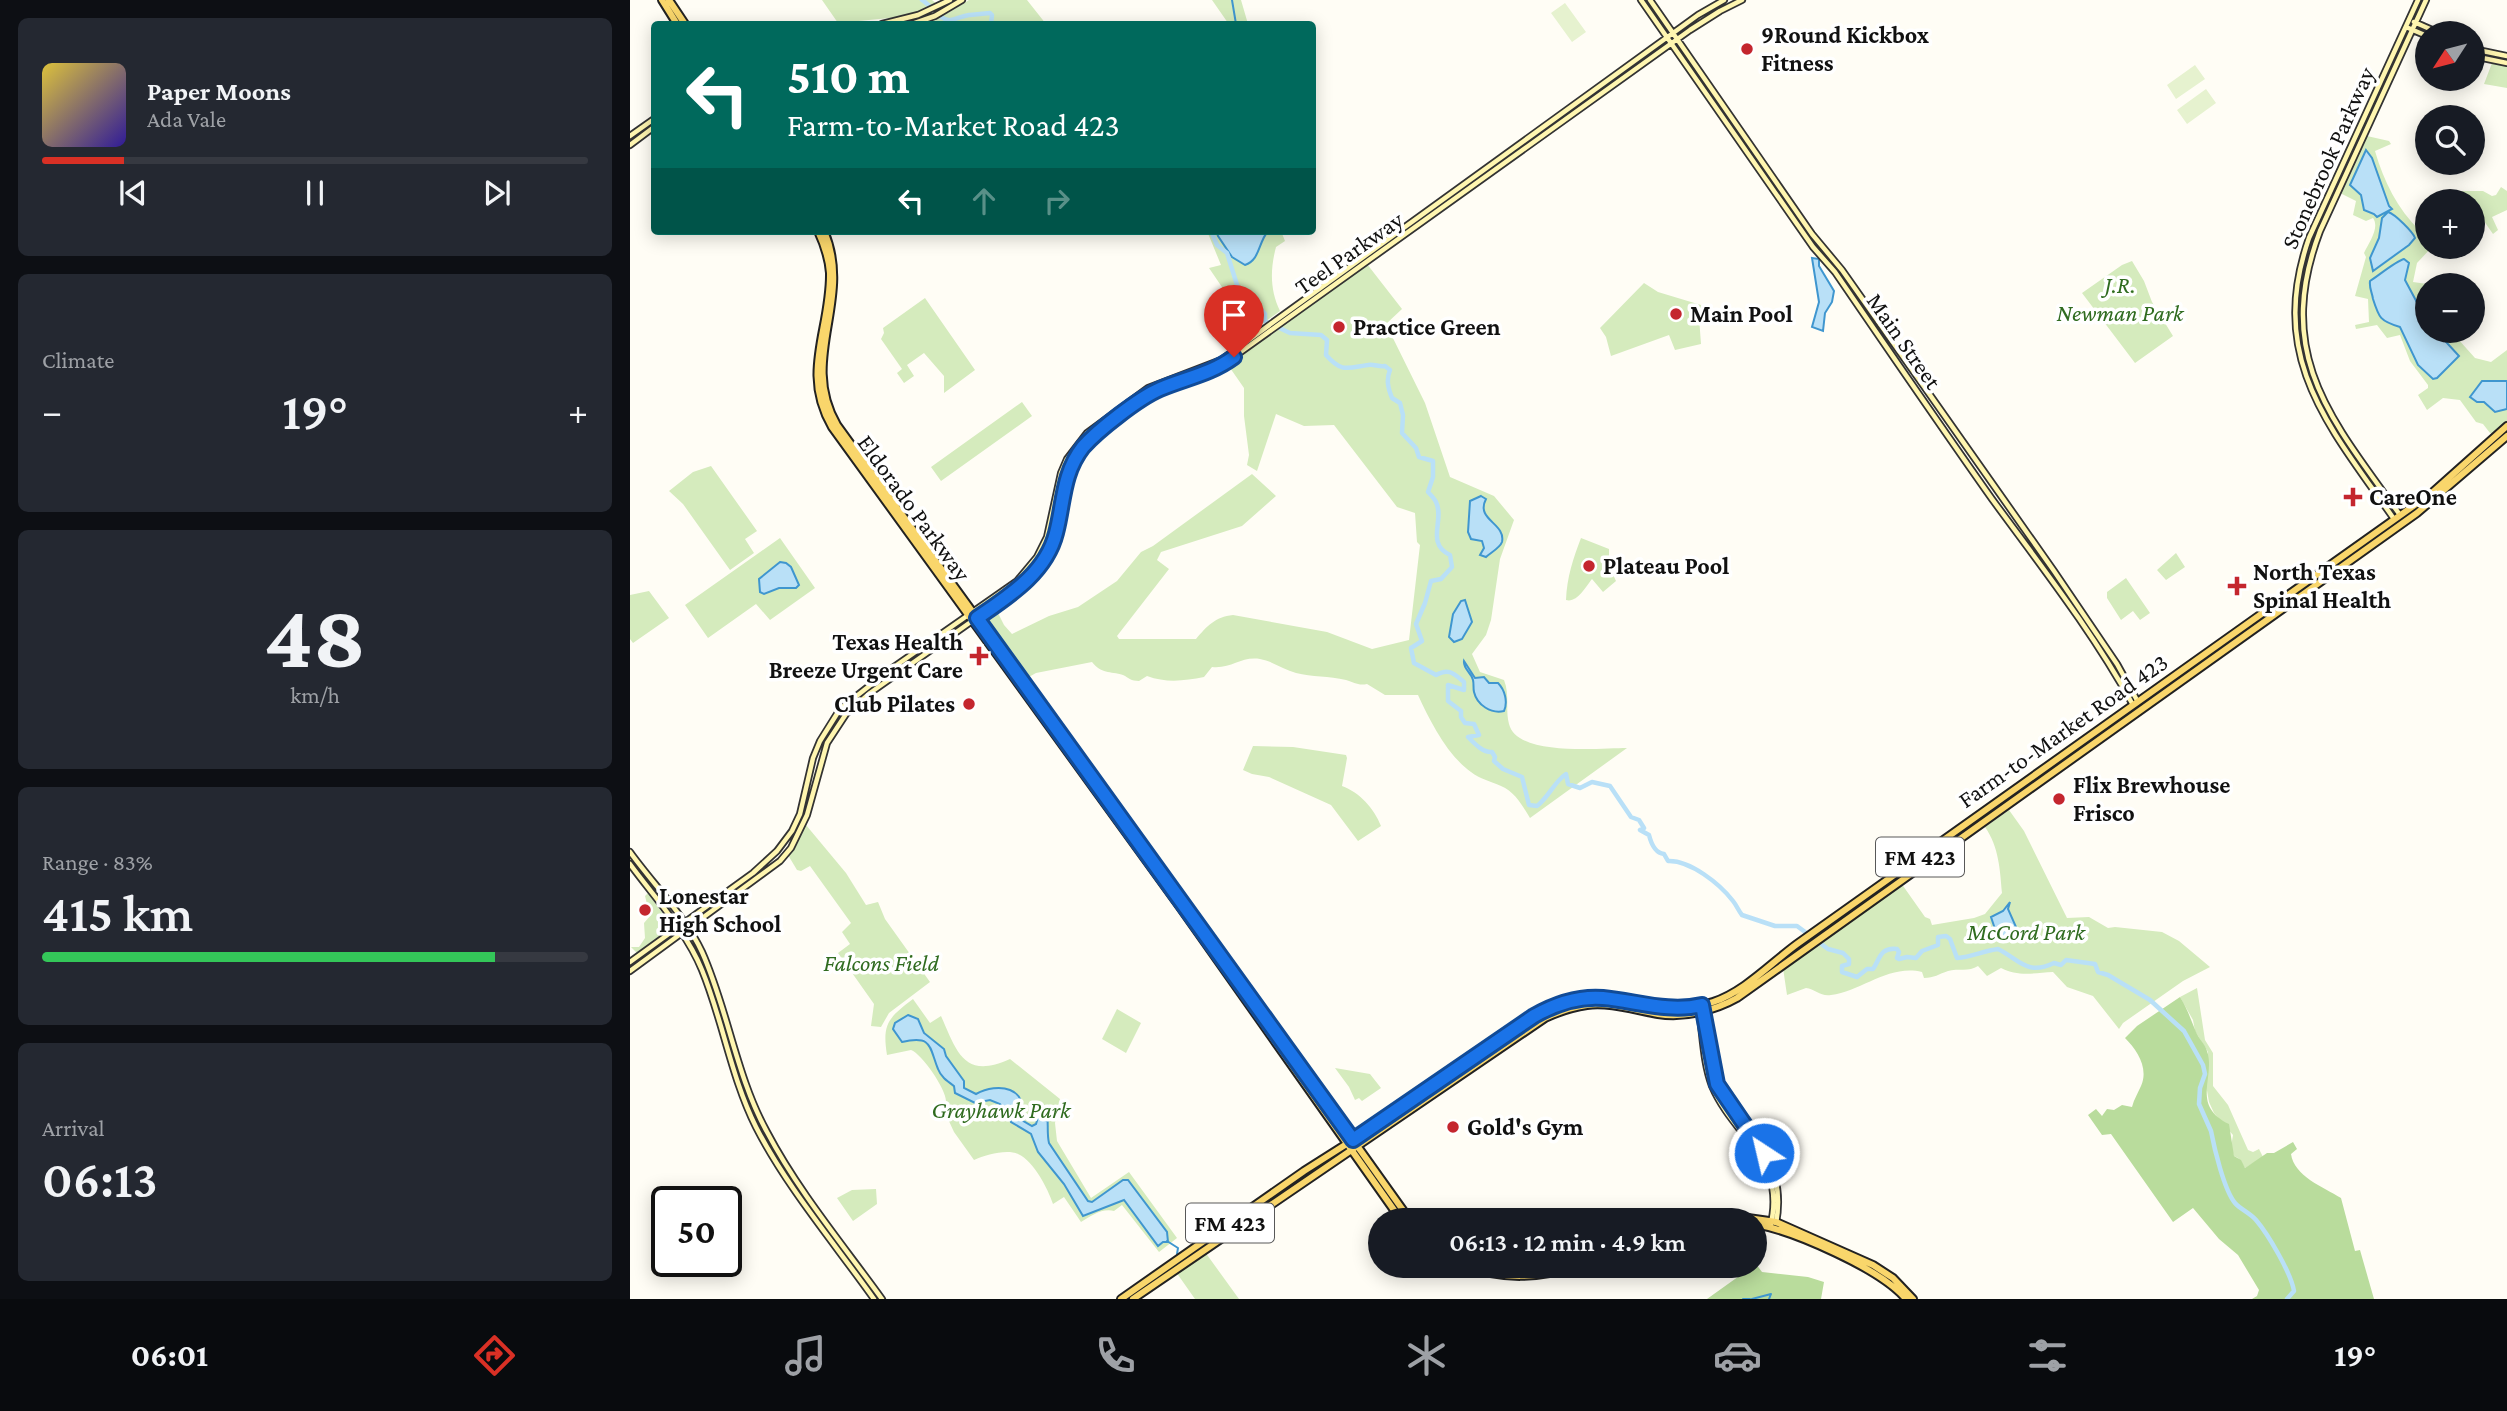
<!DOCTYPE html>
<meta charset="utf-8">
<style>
:root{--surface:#171b24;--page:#242831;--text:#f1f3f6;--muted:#9ea1a6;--line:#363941;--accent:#d93025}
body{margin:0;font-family:"Crimson Pro",serif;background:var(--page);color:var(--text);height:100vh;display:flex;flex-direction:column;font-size:26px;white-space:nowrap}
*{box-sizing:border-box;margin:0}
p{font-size:23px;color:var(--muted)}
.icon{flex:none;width:38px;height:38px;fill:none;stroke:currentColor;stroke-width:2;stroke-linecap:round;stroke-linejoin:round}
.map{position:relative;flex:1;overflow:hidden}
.panel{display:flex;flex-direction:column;gap:18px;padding:18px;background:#0d0f14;width:630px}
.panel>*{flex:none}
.hud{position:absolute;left:21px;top:21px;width:665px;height:214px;border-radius:7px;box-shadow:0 4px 18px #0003;background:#00695c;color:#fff;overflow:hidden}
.needle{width:46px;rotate:234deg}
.tools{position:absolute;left:1785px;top:21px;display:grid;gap:14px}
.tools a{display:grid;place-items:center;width:70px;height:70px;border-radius:50%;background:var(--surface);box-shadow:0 4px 18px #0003;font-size:35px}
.speed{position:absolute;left:21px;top:1186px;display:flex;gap:14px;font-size:35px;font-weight:700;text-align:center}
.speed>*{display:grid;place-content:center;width:91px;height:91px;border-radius:50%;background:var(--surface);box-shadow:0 4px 18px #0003;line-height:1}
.speed .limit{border:4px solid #111;border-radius:10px;background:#fff;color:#111}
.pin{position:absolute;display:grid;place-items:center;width:60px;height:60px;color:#fff;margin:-72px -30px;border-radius:50% 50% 50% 0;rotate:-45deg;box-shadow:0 0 7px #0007}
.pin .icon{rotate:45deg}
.me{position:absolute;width:77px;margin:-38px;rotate:325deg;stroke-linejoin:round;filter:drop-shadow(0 0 5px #0008)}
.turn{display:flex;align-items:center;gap:24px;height:147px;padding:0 21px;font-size:32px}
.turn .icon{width:91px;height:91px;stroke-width:2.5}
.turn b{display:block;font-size:49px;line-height:60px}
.lanes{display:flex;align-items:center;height:66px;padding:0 21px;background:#0003;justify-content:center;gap:35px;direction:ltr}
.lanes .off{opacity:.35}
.big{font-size:52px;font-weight:600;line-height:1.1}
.panel .card{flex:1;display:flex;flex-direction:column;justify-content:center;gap:10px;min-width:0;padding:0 24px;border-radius:10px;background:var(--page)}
.panel .dial{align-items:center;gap:0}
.dial b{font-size:91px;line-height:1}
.song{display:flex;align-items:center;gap:21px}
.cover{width:84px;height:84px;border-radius:10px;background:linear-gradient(135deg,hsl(50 70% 55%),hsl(250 70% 35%))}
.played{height:7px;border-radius:4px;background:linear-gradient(90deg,var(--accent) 15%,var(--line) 15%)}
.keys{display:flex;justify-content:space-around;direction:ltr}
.heat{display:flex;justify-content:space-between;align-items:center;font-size:38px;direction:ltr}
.charge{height:10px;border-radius:5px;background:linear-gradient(90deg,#34c759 83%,var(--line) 0)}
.trip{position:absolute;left:738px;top:1208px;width:399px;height:70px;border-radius:35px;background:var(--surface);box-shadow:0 4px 18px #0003;font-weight:600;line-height:70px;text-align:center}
.dock{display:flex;height:112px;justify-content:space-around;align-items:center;background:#090b0e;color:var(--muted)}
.dock .icon{width:49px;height:49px}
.dock .active{color:var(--accent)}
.dock b{font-size:32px;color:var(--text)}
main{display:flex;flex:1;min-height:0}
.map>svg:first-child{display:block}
.green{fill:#d5ebbd}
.forest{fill:#b9dc9c}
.pitch{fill:#e6f2cf}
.water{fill:#b9e0f7;stroke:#3f96cf;stroke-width:2}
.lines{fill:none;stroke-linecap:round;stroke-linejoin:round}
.stream{stroke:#3f96cf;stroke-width:2}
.river{stroke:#b9e0f7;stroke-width:4.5}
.secondary-casing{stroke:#333;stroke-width:8}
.primary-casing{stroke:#222;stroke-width:10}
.secondary{stroke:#fff6b0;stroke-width:4.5}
.primary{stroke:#f9d66b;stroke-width:6}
.route-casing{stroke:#114b97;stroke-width:18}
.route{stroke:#1a73e8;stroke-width:12}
.poi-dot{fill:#c4262e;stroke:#fff;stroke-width:2.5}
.labels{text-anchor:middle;stroke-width:7;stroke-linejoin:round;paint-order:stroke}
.shield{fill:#fff;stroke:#585858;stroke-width:2}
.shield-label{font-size:23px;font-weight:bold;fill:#111}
.poi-label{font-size:24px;font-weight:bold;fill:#111;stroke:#fff;text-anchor:start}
.street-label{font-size:24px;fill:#111;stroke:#fff}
.park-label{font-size:24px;font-style:italic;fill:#2f6b1f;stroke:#fff}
</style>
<main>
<section class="panel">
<div class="card">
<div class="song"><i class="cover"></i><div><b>Paper Moons</b><p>Ada Vale</p></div></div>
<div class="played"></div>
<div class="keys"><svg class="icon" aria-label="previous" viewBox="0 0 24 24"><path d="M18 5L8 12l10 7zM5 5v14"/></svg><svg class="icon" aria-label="pause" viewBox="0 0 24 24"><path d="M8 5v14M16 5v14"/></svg><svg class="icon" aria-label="next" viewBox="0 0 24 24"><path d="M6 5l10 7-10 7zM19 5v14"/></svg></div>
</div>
<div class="card"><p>Climate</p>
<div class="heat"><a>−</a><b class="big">19°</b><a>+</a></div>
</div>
<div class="card dial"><b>48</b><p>km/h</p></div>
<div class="card"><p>Range · 83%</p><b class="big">415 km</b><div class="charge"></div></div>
<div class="card"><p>Arrival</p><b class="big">06:13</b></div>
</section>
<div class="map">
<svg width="1877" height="1299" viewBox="0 0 1877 1299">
<rect width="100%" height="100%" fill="#fffdf5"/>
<path class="green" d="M192,0h110l16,13 21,-13h58l19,24h-119l-7,-13 -20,6 -62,6z
M582,0h29l7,24h-22l2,-1z
M1862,63l15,2v23l-23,-4z
M1737,136l22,5 2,3 -16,7c9,31 22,57 45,80l7,-6v22h5l-15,16 -4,19 14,2v47h39l-8,8 17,19 16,4 16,-12v74l-11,10 -6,-1 -7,-9 -7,-2 -16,-22 -17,-2 -16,12 -9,-15 10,-7v-3l-18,-24 -10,-26 -13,3 -10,-13 -21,4 -1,-4 14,-3 -1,-23 -13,-3 11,-39 -2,-4c5,-11 16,-25 9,-35l-7,3 -13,-6 3,-14 -16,-8z
M1871,187l6,4v19l-15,7 6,13 -5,4 -16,-23 -4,1v-11h-9l-5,-10h24l9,5 4,-1z
M577,231h74l4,10 -9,6c-6,23 -6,43 4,64l-39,28 -17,-49 -15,-22 12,-3z
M1502,261l12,20 8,21 21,34 -38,27 -53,-70 40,-28z
M737,264l35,45 -16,15 39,79 25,74 44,19 20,24 -14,39 -9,61 -5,15 -14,19 8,18 24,8c6,15 1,29 5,44 8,33 91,24 118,24l-97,70c-8,-13 -15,-26 -29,-32 -11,-5 -21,-7 -30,-14 -24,-17 -41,-51 -53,-77h-33l-18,-11c-9,2 -13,-2 -21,-4 -17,-4 -34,-3 -50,-7 -12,-3 -24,-12 -36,-14 -19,-3 -28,10 -48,8l-8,10c-20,4 -38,6 -57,-1l-8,5c-8,0 -10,-3 -16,-6 -13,-4 -22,-1 -31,-13l-56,11 -9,5 -44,-60 13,-9 8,16 8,9 37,-18 29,-9 39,-26 24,-29 12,-6 99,-72 24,22 -34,30 -81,26 -4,8 12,9 -52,67 2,3h77c11,-13 19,-22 37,-24l94,17 45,17 37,-9 11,-95 -3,-3 -2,-29 -18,-6 -63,-82 -30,1 -28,-12 -19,57 -10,-6 2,-10 -5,-39v-28l-16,-23z
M1014,283l14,9 43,13 -2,12 2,27 -26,6 -6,-15 -58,21 -5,-19 -6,-9z
M295,298l50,72 -31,23v-17l-20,-23 -17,12 7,11 -10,7 -7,-10 5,-4 -21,-30 3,-6 -1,-5z
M392,402l10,14 -91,65 -10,-14z
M81,466l46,65 -12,8 9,14 -24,17 -47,-66 -14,-13 24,-19z
M150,538l35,50 -45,32 -14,-16 -48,34 -23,-33z
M951,538l28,11v17l7,15 -13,11 -11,-13c-7,9 -15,24 -26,21 1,-23 7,-41 15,-62z
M1546,553l9,14 -19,13 -9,-10z
M1496,578l24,35 -10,7 -7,-9 -12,9 -14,-22v-6z
M19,591l20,27 -36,25 -3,-4v-44z
M623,746l40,1 53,8 1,3 -5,28c17,6 32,22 39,40l-23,15 -27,-36 -62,-28 -17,-3 -9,-4z
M1379,810l15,21 43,87 22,-1 19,11 7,-1 47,5 17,9 31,26 -27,14 -60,42 -4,6 -26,-33 -26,-9 -14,-15c-19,1 -35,5 -52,-4l-14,8 -9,-10c-9,6 -20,2 -30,5 -9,3 -14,7 -24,7l-2,-6c-33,-8 -60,19 -91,23 -10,2 -16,-6 -25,-7l-19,7 -4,-27 118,-85 24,34 5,2 2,6 42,-7 11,-4 17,-21c-2,-23 -3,-46 -17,-66z
M176,825l40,48 20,32 12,-3 7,17 45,63 -41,31 -8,14 -10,-1 3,-22 -36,-51 12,-9 -8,-12 9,-9 -41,-57 -9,5 -4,-1 -9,-15z
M18,893l25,35 -36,25 -6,-6h8l6,-9 -1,-15 6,-7 -5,-20z
M1567,988l8,52 8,13v33l15,19 20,45 5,2 6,-3 4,8 -18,11 -7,-10 -4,-2 -3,-9 2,-12 -19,-22 -5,-11 -3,-17 2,-33 -13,-21 -2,-11 -13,-23z
M283,999l17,24 11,-7c16,36 23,64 69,43l50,40 -5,24 2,18 34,57 38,-26 48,66 -18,14 -37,-47 -8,6c-12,-3 -23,5 -33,11l-17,-25 -11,7c-5,-15 -19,-43 -35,-50 -12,-5 -32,1 -44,6l-20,-28 -12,-26 4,-5c0,-12 -24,-47 -35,-51l-24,5c-5,-31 1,-37 26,-56z
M487,1009l24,14 -15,30 -24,-14z
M705,1068l35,6 11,14 -19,13 -3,-3 -4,2 -6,-13z
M246,1189l1,15 -24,17 -16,-23 15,-8z
M575,1252l34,47h-44l-19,-27z"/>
<path class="forest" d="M1550,997c7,11 11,23 16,35 3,7 9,12 11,19 9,26 -17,54 22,73l5,32 7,4 4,8 22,-15h7l19,-11 4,7 -6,5c3,22 32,33 50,44l14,53 5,-1 14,49h-122l5,-3 2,-6 -21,-35 -19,-16 -26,-31 -20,14 -62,-88 -9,1 -14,-20 8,-6 6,7 5,-7 7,1 8,-5 10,2c2,-8 6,-14 9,-21 8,-18 -4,-36 -16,-48l12,-12z
M1126,1264l6,8 46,5 16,5 -3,17h-114z"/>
<path class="pitch" d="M935,3l21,29 -14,10 -21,-29z
M1565,65l10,14 -29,20 -9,-14z
M1576,89l10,14 -29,21 -10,-14z"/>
<path class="water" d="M1736,150l6,8 17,48 3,3 -15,8 -3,-3 -10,-4 -3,-15 -11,-10z
M1758,212c7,2 25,20 27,26l-6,7 -36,26 -3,-13 9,-20 3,-20z
M588,231l8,2 42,-2c-10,12 -8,29 -23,34l-13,-8 -14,-21 -1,-3z
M1182,258l7,1v7l15,25 -2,11 -7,11 -2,18 -11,-4 7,-25z
M1774,259l5,4 -4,17 22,41v10h9l23,25 -22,22 -4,1 -15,-14 -18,-38c-20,-6 -21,-9 -27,-28 -1,-7 -4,-11 -3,-18 8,-5 26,-20 34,-22z
M1852,381h25v28l-12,3 -11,-10h-7l-7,-5z
M851,496l5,3c-11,21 20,24 16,43 -2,6 -12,11 -16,15l-6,-2 4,-7 -2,-7 -11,-2 -3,-7 2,-31z
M150,562l6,1 5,4 8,18 -3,3h-17l-15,6 -4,-2 -1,-13z
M835,600l7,22 -10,17 -8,3 -5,-5 4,-23 8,-13z
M834,661l11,17 9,-1 5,6h9c7,7 10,19 6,28 -13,3 -27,-6 -30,-19 -1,-4 0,-8 -1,-12 -2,-8 -10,-11 -9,-19z
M1380,902l-2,7 12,27 -20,5 -3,-8 4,1 -2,-5 -3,3 -5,-15 12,-6z
M278,1015l10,4 6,14 20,16 2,7 18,25v7l12,6c22,-12 54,-7 44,25l12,7 4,-2 5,-17 4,1c5,9 1,23 4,35l39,58 4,1 31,-22h5l39,52 1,10h-5l-5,4 -34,-46 -41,16 -19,-32 -26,-32 -7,-18 -20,-12 -3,-9 -8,-9 -10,-4 -15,3 -20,-10 -1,-7c-7,-5 -13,-9 -16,-17 -9,-22 -5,-34 -36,-27l-9,-13 2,-6z"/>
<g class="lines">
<path class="stream" d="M602,0l4,24
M537,1241l11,7 -1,6
M1113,1299h7
M1122,1299l19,-5 -2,5"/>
<path class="river" d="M292,0c8,4 19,22 29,20 6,-1 11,-4 18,-5
M340,15l20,-2 2,2 -1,9
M581,231l6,14 10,8 11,35 11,7 16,19v7l25,12 31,2 6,5 -1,15c16,18 21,13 42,10 6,-1 11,2 17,1l5,4c-4,10 -2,18 2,28l8,5 3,12 -1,18 14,15 3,9 14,4v16l-5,15c3,3 6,6 8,10 9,18 -11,41 14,53l2,12 -11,12 -10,2 -6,22 -9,21 6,17 -11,7 3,15 22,12c13,-7 17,-2 28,7v8l-16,-5v16l13,10v6l4,6 9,1 5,11 -11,2c6,6 15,16 24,15l3,5 -1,4 9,8 19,8 7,28 8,1c12,-9 17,-24 29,-32l2,10 12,4 12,-6 18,4 21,31 8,3 5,8 -4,2 9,5c2,8 6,18 15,19l4,7c22,-1 52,23 65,40 4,5 5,9 9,14l33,11h22l31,23 15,4 6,6v5l-7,2v6l15,5 10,-8h6c7,-10 7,-22 24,-20l2,3 -2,6 2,1 8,-2 9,1 6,-7 16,-6v-8l8,-1 4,3 7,19c15,-1 26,-7 41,-9 22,11 29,27 56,14l7,2 5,-5 29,4 3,8 10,3 42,25 34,31 19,34 2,9 -5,14 -1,16 12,27c3,16 13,59 24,72 5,6 15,10 21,17 12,14 35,53 38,71l-7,8"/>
<g class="secondary-casing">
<path id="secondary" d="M1011,0l172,247 22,25c52,76 104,152 157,227 49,67 101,133 141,206
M1020,0l162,234 30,36 212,301 63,93 21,38
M1784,22l25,11
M252,24l36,-9 32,-15
M282,24l23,-8 27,-16
M1776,27l21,9
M1843,49l34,7
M1843,56l34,7
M0,136l24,-17
M0,145l24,-18
M1770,515c-69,-96 -127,-160 -80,-284l106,-231
M1764,519c-65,-93 -127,-160 -85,-281l109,-238
M0,852c23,32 56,65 72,100 26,58 34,124 65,180 31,59 76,113 115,167
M0,864c25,34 56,67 72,106 21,51 29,107 54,157 30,59 79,117 118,172
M0,962l123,-89 24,-22 15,-20 8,-17 13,-56 7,-17 20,-32 51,-40 126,-88 20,-24 10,-20 14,-64 6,-14 20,-26 61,-45 73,-28 477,-345 26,-15
M0,971l150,-110 11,-13 16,-33 20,-72 19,-29 24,-21 146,-103c25,-20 40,-46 44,-78 2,-14 3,-28 9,-42 13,-28 59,-65 87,-79 20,-10 44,-15 65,-25l469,-336 30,-19 22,-11
M1072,1005c7,25 4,55 14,79 23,52 73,70 60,139
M1069,1010c4,25 4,52 13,76 22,52 76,74 58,141"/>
</g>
<g class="primary-casing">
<path id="primary" d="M32,0l15,24
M39,0l16,24
M188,231c6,13 11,28 12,42 1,56 -30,99 2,154l348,480 221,313
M194,231c30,69 -26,127 13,194l372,513 201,282
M1065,1220l32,-5 49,7 97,43 20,13 20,21
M1125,1224c39,7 126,45 151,75
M832,1265c40,15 77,14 117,0
M853,1265l36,5 37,-5
M491,1299l183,-128 71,-45 170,-116c62,-28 108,11 168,-8 31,-10 58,-39 84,-58l636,-452 74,-66
M503,1299l412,-281c13,-6 27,-11 42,-13 23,-3 47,5 71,9 26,4 56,-3 79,-16l680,-485 90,-77"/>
</g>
<use href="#secondary" class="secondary"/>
<use href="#primary" class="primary"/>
</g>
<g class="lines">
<g class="route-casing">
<path id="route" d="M604,357c-23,17 -48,21 -74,32 -21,9 -62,41 -77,58 -21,27 -19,56 -27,86 -10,40 -47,63 -79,85l376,522 181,-124c21,-12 44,-20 69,-18 33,3 66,15 99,7l15,79 47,69"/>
</g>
<use href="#route" class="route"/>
</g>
<g class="poi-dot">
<circle cx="1117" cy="49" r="7"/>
<circle cx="1046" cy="314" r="7"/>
<circle cx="709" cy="327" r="7"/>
<path d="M1719.5 486.5h7v7h7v7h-7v7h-7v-7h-7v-7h7z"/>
<circle cx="959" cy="566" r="7"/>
<path d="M1603.5 575.5h7v7h7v7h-7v7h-7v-7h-7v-7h7z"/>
<path d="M345.5 645.5h7v7h7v7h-7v7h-7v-7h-7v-7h7z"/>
<circle cx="339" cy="704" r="7"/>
<circle cx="1429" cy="799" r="7"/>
<circle cx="15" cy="910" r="7"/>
<circle cx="823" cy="1127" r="7"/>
</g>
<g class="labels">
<g class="shield">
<rect x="1246" y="837.5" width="88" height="39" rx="5"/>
<rect x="556" y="1203.5" width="88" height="39" rx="5"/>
</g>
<g class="shield-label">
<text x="1290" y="865">FM 423</text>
<text x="600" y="1231">FM 423</text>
</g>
<g class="poi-label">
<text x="1131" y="43">9Round Kickbox<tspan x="1131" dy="28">Fitness</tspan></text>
<text x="1060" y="322">Main Pool</text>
<text x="723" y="335">Practice Green</text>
<text x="1739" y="505">CareOne</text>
<text x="973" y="574">Plateau Pool</text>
<text x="1623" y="580">North Texas<tspan x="1623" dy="28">Spinal Health</tspan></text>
<text x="333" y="650" text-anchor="end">Texas Health<tspan x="333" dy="28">Breeze Urgent Care</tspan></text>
<text x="325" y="712" text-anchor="end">Club Pilates</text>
<text x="1443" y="793">Flix Brewhouse<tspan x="1443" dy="28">Frisco</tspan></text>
<text x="29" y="904">Lonestar<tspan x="29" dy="28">High School</tspan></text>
<text x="837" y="1135">Gold's Gym</text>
</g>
<g class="street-label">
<text transform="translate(1698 158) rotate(-66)" y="8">Stonebrook Parkway</text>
<text transform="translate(719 253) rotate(-35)" y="8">Teel Parkway</text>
<text transform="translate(1274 341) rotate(55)" y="8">Main Street</text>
<text transform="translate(284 508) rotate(54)" y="8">Eldorado Parkway</text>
<text transform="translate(1433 731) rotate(-35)" y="8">Farm-to-Market Road 423</text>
</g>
<g class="park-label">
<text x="1490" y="293">J.R.<tspan x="1490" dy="28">Newman Park</tspan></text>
<text x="1396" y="940">McCord Park</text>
<text x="251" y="971">Falcons Field</text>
<text x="371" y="1118">Grayhawk Park</text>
</g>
</g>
</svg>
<div class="tools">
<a><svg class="needle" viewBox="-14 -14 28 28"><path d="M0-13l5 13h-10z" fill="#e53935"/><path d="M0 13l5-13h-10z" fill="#9ea1a6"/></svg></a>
<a><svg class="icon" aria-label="search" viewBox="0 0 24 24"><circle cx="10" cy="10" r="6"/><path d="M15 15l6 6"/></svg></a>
<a>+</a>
<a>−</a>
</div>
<div class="speed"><div class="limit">50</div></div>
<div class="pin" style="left:604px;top:357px;background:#d93025"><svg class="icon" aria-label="arrive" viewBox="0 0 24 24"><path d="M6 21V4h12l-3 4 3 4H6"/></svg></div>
<svg class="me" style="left:1134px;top:1153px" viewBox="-20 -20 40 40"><circle r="17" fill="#1a73e8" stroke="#fff" stroke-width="3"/><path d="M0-11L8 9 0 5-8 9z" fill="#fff"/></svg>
<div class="trip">06:13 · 12 min · 4.9 km</div>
<div class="hud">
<div class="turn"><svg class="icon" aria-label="left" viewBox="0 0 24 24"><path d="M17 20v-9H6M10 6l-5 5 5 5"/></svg><div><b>510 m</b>Farm-to-Market Road 423</div></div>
<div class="lanes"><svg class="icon" aria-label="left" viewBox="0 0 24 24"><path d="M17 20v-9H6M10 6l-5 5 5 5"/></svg><svg class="icon off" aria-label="ahead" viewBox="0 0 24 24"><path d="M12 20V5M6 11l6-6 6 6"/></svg><svg class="icon off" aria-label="right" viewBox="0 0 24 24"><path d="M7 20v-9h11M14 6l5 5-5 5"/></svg></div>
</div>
</div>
</main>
<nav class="dock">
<b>06:01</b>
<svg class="icon active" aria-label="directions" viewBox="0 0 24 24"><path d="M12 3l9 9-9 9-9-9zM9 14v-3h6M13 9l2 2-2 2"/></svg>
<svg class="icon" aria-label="music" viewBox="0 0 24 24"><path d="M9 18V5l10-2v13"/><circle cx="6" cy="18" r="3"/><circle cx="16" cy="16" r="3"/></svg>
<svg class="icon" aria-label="phone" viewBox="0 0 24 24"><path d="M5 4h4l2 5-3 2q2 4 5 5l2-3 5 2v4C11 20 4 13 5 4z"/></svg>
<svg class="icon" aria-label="climate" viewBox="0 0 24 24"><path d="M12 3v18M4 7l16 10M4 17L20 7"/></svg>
<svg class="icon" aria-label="car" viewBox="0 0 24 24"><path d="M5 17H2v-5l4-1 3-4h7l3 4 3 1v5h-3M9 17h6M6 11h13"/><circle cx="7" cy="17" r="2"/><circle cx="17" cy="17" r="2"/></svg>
<svg class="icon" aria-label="filters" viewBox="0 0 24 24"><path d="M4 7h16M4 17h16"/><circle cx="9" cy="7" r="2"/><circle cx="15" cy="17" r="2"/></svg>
<b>19°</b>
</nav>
